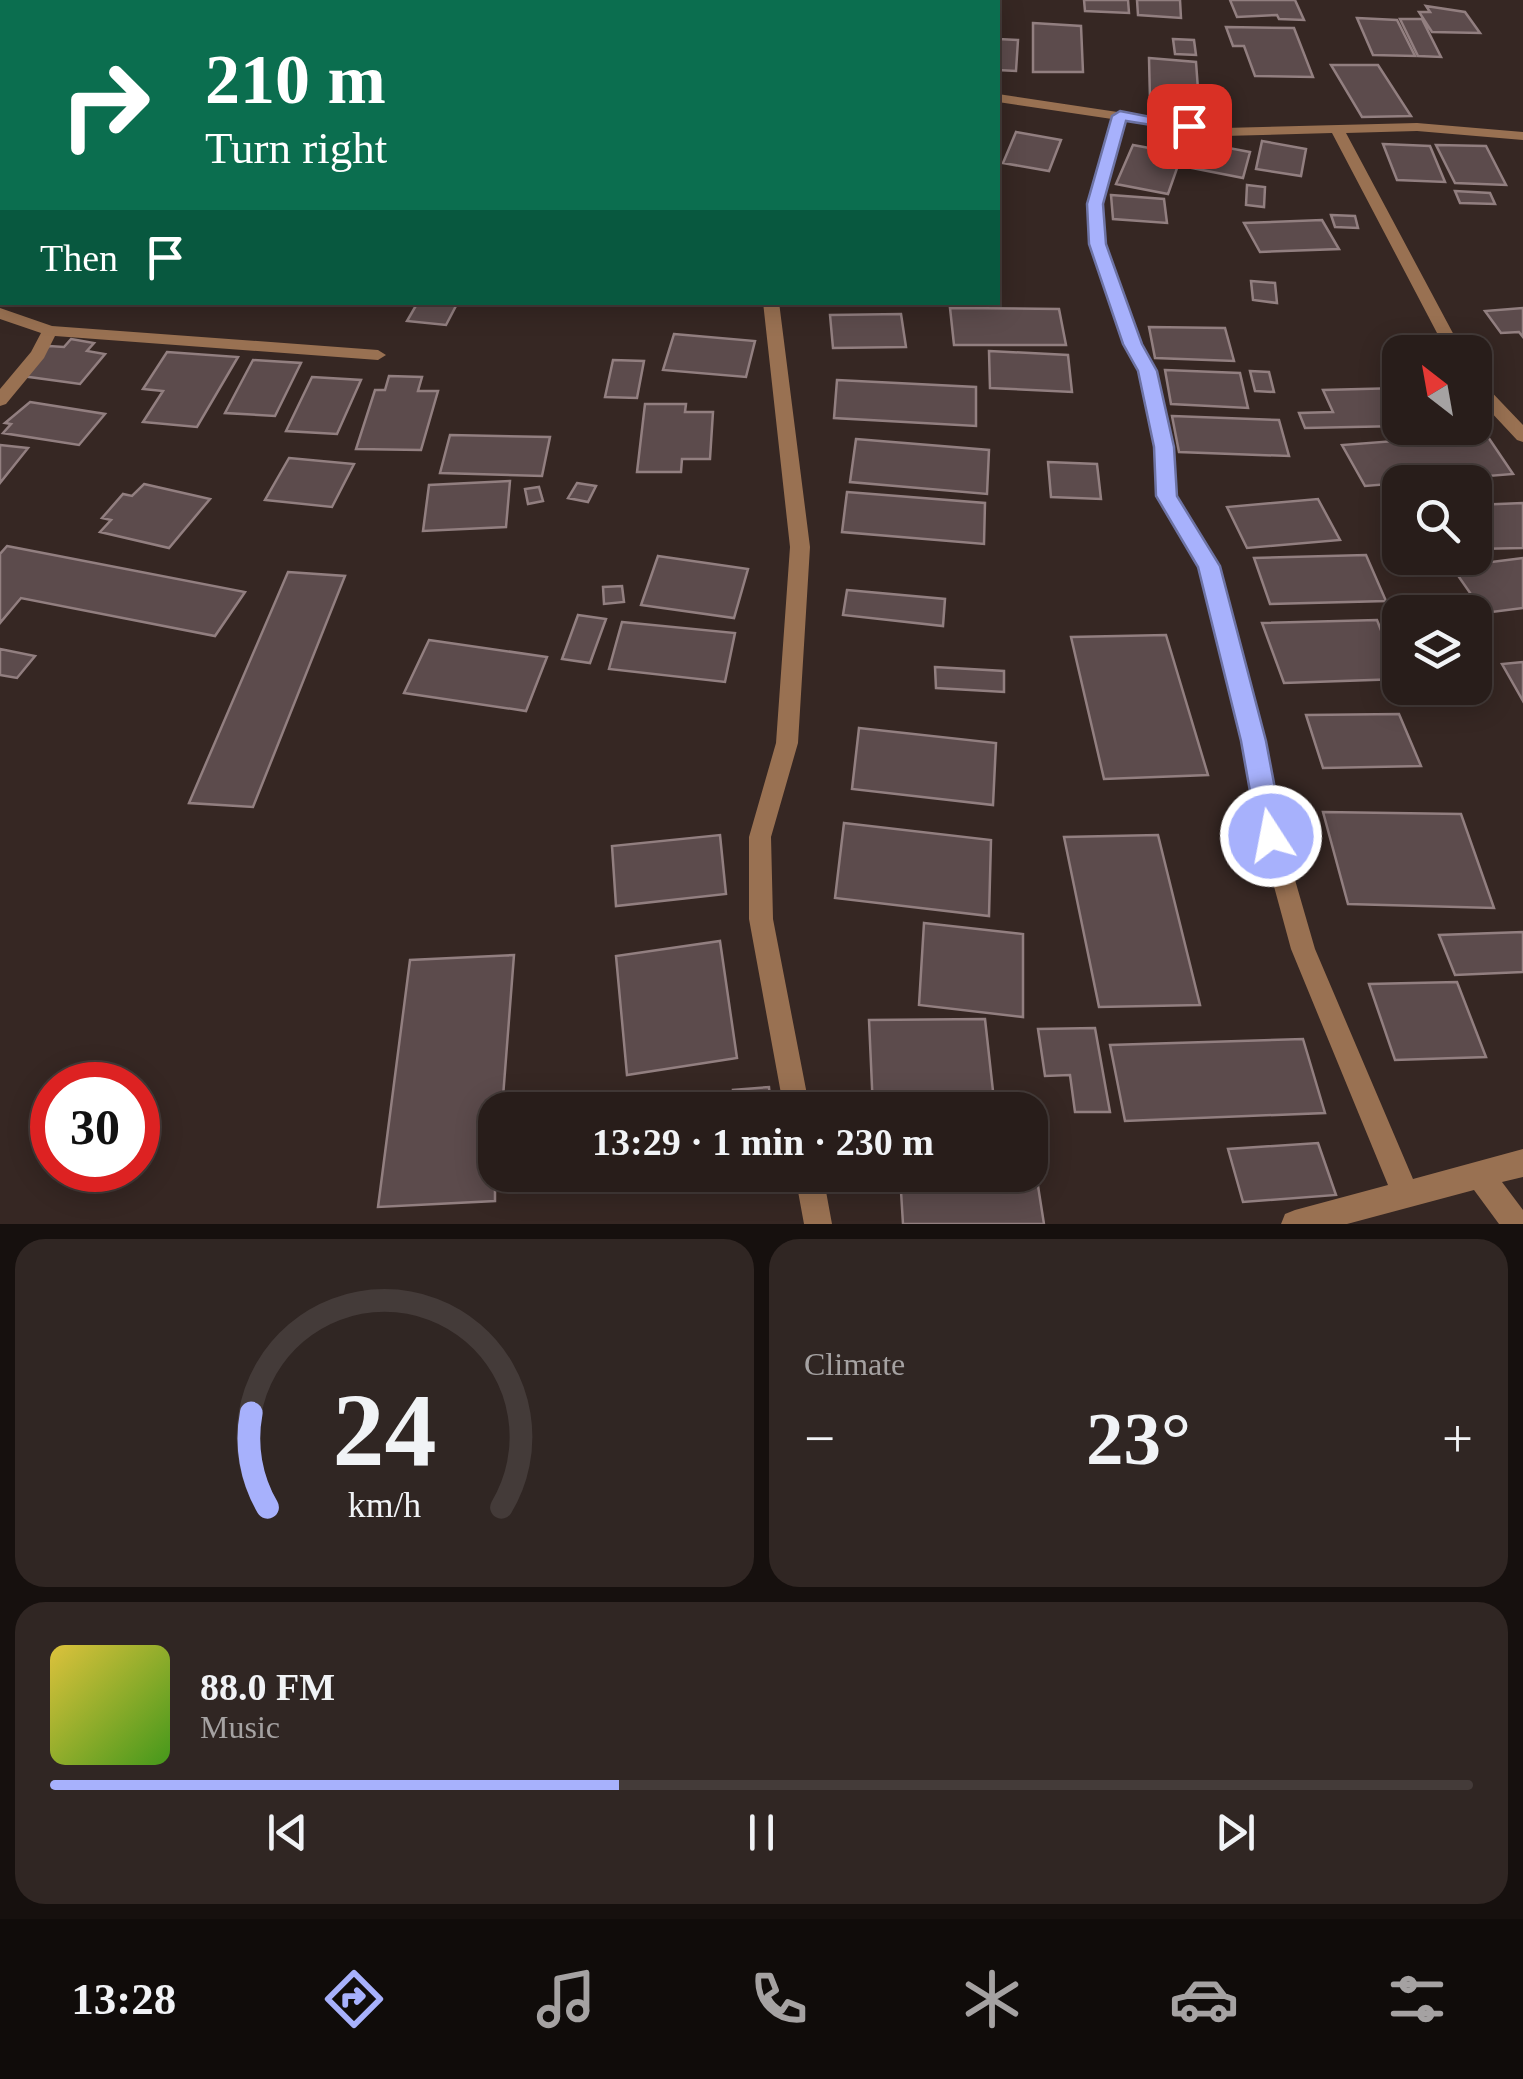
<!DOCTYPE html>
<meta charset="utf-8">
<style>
:root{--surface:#281d1a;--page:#302623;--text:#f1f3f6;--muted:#a5a2a2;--line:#443b39;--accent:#a7b1fc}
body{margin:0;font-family:"Times New Roman",serif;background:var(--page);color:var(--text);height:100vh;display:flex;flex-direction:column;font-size:38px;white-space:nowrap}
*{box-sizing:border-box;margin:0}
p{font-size:32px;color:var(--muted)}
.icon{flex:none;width:55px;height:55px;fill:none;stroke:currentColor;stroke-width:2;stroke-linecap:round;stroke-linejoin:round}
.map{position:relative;height:1224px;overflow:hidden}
.panel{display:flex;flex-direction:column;gap:15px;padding:15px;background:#16100e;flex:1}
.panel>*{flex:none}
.top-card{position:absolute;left:0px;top:0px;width:1000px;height:305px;box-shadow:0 5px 25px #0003,0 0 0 2px var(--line);background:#0b6e4f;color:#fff;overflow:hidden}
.needle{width:65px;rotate:329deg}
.fabs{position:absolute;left:1382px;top:335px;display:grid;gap:20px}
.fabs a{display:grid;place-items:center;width:110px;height:110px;border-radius:20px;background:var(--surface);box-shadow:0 5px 25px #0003,0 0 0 2px var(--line);font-size:50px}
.speed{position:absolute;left:30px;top:1062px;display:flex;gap:20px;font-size:50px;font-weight:700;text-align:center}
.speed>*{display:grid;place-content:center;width:130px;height:130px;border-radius:50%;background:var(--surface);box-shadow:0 5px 25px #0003,0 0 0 2px var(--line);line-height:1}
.speed .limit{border:15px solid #d22;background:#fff;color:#111}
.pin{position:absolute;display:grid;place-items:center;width:85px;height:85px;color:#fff;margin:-42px;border-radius:20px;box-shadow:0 5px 15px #0006}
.me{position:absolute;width:110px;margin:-55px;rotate:349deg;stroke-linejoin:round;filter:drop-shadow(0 0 8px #0008)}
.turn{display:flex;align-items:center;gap:35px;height:210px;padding:0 40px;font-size:45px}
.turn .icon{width:130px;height:130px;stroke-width:2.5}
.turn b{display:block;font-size:70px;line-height:85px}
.then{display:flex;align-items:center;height:95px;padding:0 40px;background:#0003;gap:20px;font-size:38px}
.big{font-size:75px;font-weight:800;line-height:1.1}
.panel .widget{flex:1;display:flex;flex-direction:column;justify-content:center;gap:15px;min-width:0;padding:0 35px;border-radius:30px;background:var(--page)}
.panel .dial{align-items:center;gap:0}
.dial svg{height:260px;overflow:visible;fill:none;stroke:var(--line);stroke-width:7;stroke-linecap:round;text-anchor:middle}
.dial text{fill:var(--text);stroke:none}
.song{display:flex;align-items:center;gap:30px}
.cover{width:120px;height:120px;border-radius:15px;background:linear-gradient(135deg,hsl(50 70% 55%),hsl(100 70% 35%))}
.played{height:10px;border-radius:5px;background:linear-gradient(90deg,var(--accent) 40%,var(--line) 40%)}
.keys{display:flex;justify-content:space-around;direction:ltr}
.heat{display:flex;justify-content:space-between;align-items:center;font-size:55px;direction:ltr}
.panel .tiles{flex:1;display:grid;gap:15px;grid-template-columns:1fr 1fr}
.widget:last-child{grid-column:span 2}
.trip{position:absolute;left:478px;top:1092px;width:570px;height:100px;border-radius:30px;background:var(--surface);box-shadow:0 5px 25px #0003,0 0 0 2px var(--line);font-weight:800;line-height:100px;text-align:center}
.dock{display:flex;height:160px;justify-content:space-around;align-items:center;background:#100c0a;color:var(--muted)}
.dock .icon{width:70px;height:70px}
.dock .selected{color:var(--accent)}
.dock b{font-size:45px;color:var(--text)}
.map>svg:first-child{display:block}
.building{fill:#5c4b4c;stroke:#927f80;stroke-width:2.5}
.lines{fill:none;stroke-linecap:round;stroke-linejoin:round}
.street{fill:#997152;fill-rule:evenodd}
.route{fill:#a7b1fc;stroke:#6d73a4;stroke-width:2.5}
</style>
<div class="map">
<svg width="1523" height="1224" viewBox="0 0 1523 1224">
<rect width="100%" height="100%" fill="#362723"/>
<path class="building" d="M1084,0h44l1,13 -44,-2z
M1137,0h43l1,18 -43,-3z
M1230,0h65l9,20 -25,-1 -2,-4 -40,2z
M1426,6l39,6 15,21 -48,-1 -13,-20h11z
M1357,18l40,2 18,36 -42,-1z
M1400,19h22l19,38 -23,-1z
M1033,23l48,3 2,46h-50z
M1226,27l68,1 19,49 -58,-1 -11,-30h-11z
M998,39l20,1 -2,31 -18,-1z
M1173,39l21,1 2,15 -21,-1z
M1149,58l47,4 3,41 -49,-4z
M1331,65h47l33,51 -49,1z
M1016,132l45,8 -12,31 -46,-8z
M1191,141l59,11 -7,26 -61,-12z
M1262,141l44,8 -5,27 -45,-7z
M1383,144l47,2 15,36 -48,-2z
M1133,145l49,9 -14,40 -52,-10z
M1436,145l50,1 20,39 -51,-2z
M1247,185l18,2 -1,20 -18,-2z
M1455,191l35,2 5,11 -35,-1z
M1111,195l53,4 3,24 -54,-4z
M1331,215l24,1 3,12 -23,-1z
M1322,220l17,29 -79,3 -16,-29z
M1251,281l24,2 2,20 -24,-3z
M418,302h40l-12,23 -39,-4z
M950,308l109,1 7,36h-112z
M1523,308v29l-4,-5 -18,1 -16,-22z
M901,314l5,33 -73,1 -3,-33z
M1149,327l76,1 9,33 -79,-3z
M674,334l81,7 -9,36 -83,-7z
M71,339l23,4 -7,8 18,3 -25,30 -58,-8 27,-30 15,1z
M989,351l79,4 4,37 -82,-4z
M167,352l71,5 -41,70 -54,-5 20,-31 -20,-2z
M253,360l48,3 -26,53 -50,-3z
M613,360l31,1 -7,37 -32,-1z
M1165,370l75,3 8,35 -77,-4z
M1250,371l19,1 5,20 -19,-1z
M389,376l33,1 -4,14h20l-17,59 -65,-1 19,-59h10z
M312,377l49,3 -24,54 -51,-3z
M837,380l139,7v39l-142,-8z
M1400,388v38l-95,2 -6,-15 34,-1 -10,-22z
M30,402l75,12 -26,31 -76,-12 8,-9 -6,-1z
M645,404h41l-1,8h28l-3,47h-28l-1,13h-44z
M1172,416l107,4 10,36 -110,-4z
M1486,434l27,40 -148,12 -23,-41z
M450,435l100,2 -8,39 -102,-3z
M856,439l133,11 -2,44 -137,-12z
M0,445l28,3 -28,35z
M289,458l65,6 -22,43 -67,-7z
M1048,462l49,2 4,35 -50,-2z
M510,481l-4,46 -83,4 6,-46z
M577,483l19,3 -8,16 -20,-4z
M144,484l66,15 -41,49 -69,-16 11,-12 -9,-2 21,-24 9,2z
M539,487l4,14 -15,3 -3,-15z
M847,492l138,11 -1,41 -142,-12z
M1318,499l22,41 -93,8 -20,-41z
M1523,503v45l-48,1v-44z
M7,546l238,46 -30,44 -194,-38 -21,25v-69z
M1366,555l20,46 -116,3 -16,-46z
M658,556l90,13 -14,49 -93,-13z
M1523,558v50l-39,5 -32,-46z
M288,572l57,4 -92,231 -64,-4z
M622,586l2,16 -20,2 -1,-17z
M847,590l98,9 -2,27 -100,-11z
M578,615l28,4 -16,44 -28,-4z
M1377,620l23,59 -116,4 -22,-60z
M622,622l113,11 -10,49 -116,-13z
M1166,635l42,140 -104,4 -33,-142z
M429,640l118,17 -21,54 -122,-18z
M0,649l35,7 -18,22 -17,-3z
M1523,662v39l-21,-37z
M935,667l69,4v21l-68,-4z
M1399,714l22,52 -98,2 -17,-53z
M859,728l137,15 -3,62 -141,-16z
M1323,812l138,2 33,94 -146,-4z
M844,823l147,17 -2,76 -154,-18z
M720,835l6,59 -110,12 -4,-60z
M1158,835l42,170 -101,2 -35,-170z
M924,923l99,11v83l-104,-12z
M1523,932v40l-68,3 -16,-40z
M720,941l17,117 -110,17 -11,-119z
M514,955l-12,155h-7v91l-117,6 32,-247z
M1457,982l29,75 -91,3 -26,-76z
M985,1019l10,90h-122l-4,-89z
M1095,1028l15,84h-35l-5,-37 -25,1 -7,-47z
M1303,1039l22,74 -200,8 -15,-76z
M769,1087l2,23h-36l-2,-20z
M1030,1135l14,89h-141l-3,-49h130z
M1318,1143l18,52 -93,7 -15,-53z
M739,1175h37l1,11 -37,3z"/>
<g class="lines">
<path class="street" d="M384,0h25l1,2h-24z
M998,94l226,34 193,-5 106,9v8l-106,-9 -71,2 117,219h-16l-115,-219 -108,3 -99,-15 -23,83 3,40 36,101 15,26 17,76 2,49 44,70 45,175 18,94 33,114 98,230 110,-30v28l-21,5 21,28v14h-24l-25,-34 -127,34h-66l4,-10 10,-4 93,-25 -97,-236 -31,-114 -18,-94 -43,-175 -42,-70 -2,-49 -15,-76 -15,-26 -36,-101 -1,-40 24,-85 -114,-17z
M0,114h2v8h-2z
M763,302h16l31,245 -12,196 -27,94 2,82 37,191h-26l-35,-191v-82l27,-94 14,-196z
M0,308l52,18 326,24 8,5 -8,5 -323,-24 -11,22 -38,46 -6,2v-17l31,-37 10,-19 -41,-14z
M1475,380l6,1 42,44v17l-6,-2 -42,-45z
M795,1175h28l9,49h-28z"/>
</g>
<path class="route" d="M1120,111l77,15 -8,5 -63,-10 -23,83 3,40 36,100 15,27 17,76 3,49 43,70 46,175 18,95 -13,11 -13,-11 -17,-95 -43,-174 -42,-71 -2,-49 -16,-76 -15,-27 -34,-100 -2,-40 25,-88z"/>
</svg>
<div class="fabs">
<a><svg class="needle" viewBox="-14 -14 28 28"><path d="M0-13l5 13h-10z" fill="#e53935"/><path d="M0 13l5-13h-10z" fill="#a5a2a2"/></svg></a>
<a><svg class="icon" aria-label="search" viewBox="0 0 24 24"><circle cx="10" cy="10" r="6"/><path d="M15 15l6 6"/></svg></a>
<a><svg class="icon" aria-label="layers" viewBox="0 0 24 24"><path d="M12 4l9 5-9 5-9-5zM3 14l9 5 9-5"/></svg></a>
</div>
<div class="speed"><div class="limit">30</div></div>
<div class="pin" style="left:1189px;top:126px;background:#d93025"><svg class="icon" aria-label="arrive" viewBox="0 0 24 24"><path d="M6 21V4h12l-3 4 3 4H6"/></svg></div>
<svg class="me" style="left:1271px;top:836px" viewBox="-20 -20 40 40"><circle r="17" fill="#a7b1fc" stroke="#fff" stroke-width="3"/><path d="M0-11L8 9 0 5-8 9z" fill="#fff"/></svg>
<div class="trip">13:29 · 1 min · 230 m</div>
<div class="top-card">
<div class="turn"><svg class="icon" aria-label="right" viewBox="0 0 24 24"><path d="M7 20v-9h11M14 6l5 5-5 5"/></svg><div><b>210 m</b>Turn right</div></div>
<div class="then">Then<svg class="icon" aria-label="arrive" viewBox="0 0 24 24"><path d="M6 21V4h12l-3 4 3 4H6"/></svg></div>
</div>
</div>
<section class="panel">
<div class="tiles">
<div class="widget dial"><svg viewBox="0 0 100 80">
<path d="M14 69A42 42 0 1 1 86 69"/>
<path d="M14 69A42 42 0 0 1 9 40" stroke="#a7b1fc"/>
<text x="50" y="56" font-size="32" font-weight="700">24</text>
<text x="50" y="72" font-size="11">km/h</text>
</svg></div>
<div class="widget"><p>Climate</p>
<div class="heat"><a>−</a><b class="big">23°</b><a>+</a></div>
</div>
<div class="widget">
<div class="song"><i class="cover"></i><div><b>88.0 FM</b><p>Music</p></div></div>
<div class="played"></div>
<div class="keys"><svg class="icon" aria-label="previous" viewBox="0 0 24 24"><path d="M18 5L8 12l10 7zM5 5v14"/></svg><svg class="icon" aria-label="pause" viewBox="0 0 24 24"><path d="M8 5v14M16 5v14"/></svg><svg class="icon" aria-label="next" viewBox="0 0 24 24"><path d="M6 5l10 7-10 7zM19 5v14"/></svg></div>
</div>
</div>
</section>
<nav class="dock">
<b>13:28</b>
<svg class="icon selected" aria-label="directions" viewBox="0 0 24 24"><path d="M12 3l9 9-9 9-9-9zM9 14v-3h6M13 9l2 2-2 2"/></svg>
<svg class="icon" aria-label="music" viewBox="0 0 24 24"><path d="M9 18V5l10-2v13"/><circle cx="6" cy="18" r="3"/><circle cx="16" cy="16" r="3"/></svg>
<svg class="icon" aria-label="phone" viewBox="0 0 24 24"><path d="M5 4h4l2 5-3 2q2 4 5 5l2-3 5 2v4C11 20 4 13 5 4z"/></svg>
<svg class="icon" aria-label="climate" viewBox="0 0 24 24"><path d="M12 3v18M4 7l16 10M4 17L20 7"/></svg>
<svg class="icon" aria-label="car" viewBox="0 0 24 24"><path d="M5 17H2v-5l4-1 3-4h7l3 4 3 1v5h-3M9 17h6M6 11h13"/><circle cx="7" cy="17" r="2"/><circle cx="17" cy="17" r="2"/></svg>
<svg class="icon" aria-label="filters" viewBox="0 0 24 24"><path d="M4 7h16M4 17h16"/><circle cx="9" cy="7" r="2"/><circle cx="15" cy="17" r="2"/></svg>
</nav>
